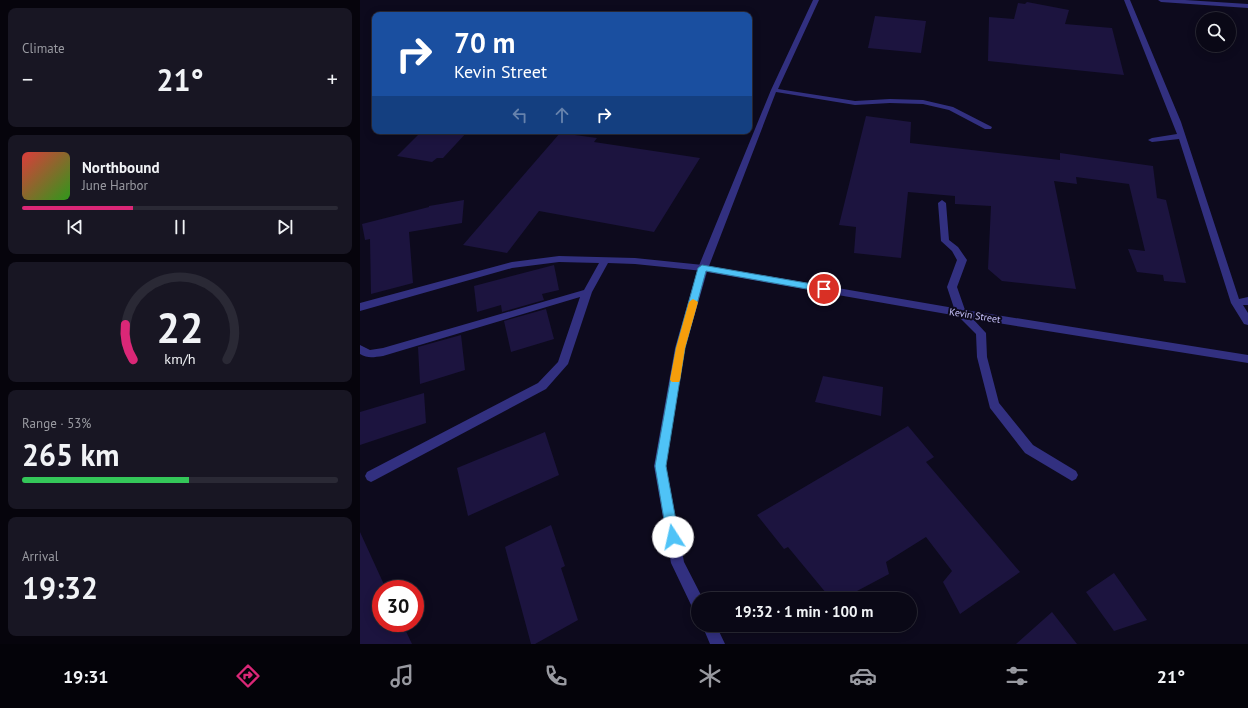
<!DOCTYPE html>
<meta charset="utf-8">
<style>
:root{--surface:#0a0816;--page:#181623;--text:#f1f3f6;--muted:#999aa1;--line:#2a2935;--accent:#db2777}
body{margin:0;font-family:"PT Sans",sans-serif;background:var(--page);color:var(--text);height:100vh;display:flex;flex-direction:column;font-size:15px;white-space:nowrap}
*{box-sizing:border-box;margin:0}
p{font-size:13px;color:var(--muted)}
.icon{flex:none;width:22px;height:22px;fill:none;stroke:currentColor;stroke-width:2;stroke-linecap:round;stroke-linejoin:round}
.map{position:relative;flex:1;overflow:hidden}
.drawer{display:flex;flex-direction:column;gap:8px;padding:8px;background:#06040c;width:360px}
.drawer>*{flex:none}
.guide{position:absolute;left:12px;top:12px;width:380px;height:122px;border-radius:8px;box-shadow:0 2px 10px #0003,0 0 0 1px var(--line);background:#1a4fa0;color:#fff;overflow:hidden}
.tools{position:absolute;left:836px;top:12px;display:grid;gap:8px}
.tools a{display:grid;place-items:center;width:40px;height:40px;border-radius:50%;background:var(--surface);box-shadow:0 2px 10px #0003,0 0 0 1px var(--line);font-size:20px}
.speed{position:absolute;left:12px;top:580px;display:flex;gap:8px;font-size:20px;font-weight:700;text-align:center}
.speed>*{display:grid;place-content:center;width:52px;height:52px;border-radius:50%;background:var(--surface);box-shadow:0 2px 10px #0003,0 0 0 1px var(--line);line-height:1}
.speed .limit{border:6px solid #d22;background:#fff;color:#111}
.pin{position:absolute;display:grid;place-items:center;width:34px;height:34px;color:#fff;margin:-17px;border:2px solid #fff;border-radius:50%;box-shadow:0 1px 4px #0007}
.me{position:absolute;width:44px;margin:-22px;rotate:350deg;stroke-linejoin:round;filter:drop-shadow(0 0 3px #0008)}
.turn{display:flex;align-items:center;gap:14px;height:84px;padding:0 16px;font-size:18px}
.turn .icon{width:52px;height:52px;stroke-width:2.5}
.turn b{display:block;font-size:28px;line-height:34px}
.lanes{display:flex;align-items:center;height:38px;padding:0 16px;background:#0003;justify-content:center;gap:20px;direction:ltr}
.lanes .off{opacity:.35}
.big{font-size:30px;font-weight:600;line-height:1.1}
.drawer .widget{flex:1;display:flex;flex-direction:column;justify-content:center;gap:6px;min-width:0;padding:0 14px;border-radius:8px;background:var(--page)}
.drawer .dial{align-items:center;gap:0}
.dial svg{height:104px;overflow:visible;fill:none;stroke:var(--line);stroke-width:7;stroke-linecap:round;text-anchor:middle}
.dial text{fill:var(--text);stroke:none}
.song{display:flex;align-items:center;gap:12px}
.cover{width:48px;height:48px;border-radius:6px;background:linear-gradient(135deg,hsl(0 70% 55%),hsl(110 70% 35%))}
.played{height:4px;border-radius:2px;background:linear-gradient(90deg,var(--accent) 35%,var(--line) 35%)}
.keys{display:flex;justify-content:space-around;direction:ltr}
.heat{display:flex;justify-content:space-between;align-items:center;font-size:22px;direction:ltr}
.charge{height:6px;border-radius:3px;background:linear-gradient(90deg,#34c759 53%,var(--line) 0)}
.trip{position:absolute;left:331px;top:592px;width:226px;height:40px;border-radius:20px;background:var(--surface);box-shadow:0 2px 10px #0003,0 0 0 1px var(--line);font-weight:600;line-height:40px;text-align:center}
.dock{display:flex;height:64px;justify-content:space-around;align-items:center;background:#040309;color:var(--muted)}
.dock .icon{width:28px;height:28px}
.dock .active{color:var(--accent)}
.dock b{font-size:18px;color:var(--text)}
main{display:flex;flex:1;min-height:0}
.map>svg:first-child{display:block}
.building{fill:#1c143f}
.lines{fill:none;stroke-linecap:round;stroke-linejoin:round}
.service{fill:#323080;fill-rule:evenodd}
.minor{fill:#323080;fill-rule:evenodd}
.route{fill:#4fc3f7;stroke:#337fa1}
.slow{fill:#f59e0b}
.labels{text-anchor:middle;stroke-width:4;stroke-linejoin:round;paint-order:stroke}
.street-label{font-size:10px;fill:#cbc5ff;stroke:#0d0a1d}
</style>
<main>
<section class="drawer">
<div class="widget"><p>Climate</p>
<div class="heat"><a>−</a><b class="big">21°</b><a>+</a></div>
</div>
<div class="widget">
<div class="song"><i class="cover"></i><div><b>Northbound</b><p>June Harbor</p></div></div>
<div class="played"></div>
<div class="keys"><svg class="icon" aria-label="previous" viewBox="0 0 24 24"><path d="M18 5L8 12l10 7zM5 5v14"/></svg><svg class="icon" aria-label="pause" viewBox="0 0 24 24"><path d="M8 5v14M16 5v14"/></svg><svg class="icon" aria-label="next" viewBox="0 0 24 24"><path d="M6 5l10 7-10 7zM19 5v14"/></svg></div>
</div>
<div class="widget dial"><svg viewBox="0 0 100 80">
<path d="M14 69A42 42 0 1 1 86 69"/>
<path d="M14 69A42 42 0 0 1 8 42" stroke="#db2777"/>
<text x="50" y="56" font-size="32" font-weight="700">22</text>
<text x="50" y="72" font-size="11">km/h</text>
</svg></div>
<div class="widget"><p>Range · 53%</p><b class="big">265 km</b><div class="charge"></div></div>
<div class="widget"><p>Arrival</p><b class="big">19:32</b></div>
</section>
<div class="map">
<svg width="888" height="644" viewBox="0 0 888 644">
<rect width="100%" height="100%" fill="#0d0a1d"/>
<path class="building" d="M667,2l42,8 -4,14 47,4 12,47 -136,-14 1,-44 25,2 4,-16 7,1z
M515,16l51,5 -5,32 -53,-5z
M506,116l45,6 -1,21 150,17v-7l93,13 4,32 9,2 20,83 -22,-2 -1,-6 -26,-3 -9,-23 17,2 -16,-67 -53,-7 1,7 -23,-3 22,108 -74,-8 -14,-12 3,-63 -36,-2v-8l-47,-4 -7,66 -47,-5 2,-26 -17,-2z
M62,131h46l-25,27h-6l-5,4 -35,-6z
M200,133l37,5 -3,4 106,16 -46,74 -115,-21 -32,42 -44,-8z
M104,200l-2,23 -53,9 4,51 -42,11 -1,-55 -5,1 -3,-16 67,-17v-1z
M194,265l5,25 -17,4 2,6 -42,12 -1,-7 -24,7 -3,-26z
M186,309l8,30 -43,13 -7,-31z
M101,335l4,35 -45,14 -2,-37z
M463,376l60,11 -2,29 -66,-14z
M64,393l2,30 -66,22v-33z
M548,426l26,31 -8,5 94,110 -60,42 -17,-32 9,-11 -26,-34 -40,25 3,12 -47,25h-11l-43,-52 -4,2 -27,-34z
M185,432l14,43 -91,41 -11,-48z
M191,525l14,41 -4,2 17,52 -43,24h-4l-26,-97z
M0,532l26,57h-5v34h21l10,21h-52z
M754,573l33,47 -33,11 -28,-39z
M692,612l25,32h-61z"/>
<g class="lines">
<path class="service" d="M199,256l76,2 68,7 5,3 -5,3 -68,-7 -27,-1 -16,29 -24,72 -22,25 -171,91 -4,2 -4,-2 -2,-4 2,-4 171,-89 20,-21 22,-65 -197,59c-9,1 -15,3 -23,-2v-9l10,5 13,-2 201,-58 15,-27 -40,-1 -47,6 -152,43v-8l152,-41z"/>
<path class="minor" d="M453,0h6l-41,89 77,12 35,-2 33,1 30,7 39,20 -1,2h-6l-36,-19 -26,-6 -33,-1 -35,2 -79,-13 -67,174 245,42 -7,-21 10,-27 -5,-9 -11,-10 -3,-38 4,-3 4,3 3,37 9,7 9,13 -10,27 8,23 283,45v8l-275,-44 13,14 1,24 12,46 34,42 43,26 2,4 -2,4 -4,2 -47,-28 -35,-45 -13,-51 -1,-23 -18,-18 -251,-44 -22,76 -19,118 18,96 19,37h-5v12l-5,-2 -22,-46 -17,-97 21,-118 23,-80 73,-178z
M764,0h6l51,122 58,177 9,-2v8h-5l5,8v12l-4,-1 -13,-21 -52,-164 -27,3 -4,-2 4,-2 25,-4z
M798,0h27l63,4v4l-87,-6z
M342,625h14l9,19h-15z"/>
</g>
<path class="route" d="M342,265l122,21 4,3 -4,3 -118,-21 -21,77 -19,118 13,71 -2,4 -4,2 -4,-2 -2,-4 -12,-71 21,-118 22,-80z"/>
<path class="slow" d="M333,299l5,3 -13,46 -5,32 -1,2h-7l-2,-2 6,-32 13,-46z"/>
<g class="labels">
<g class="street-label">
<text transform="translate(615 315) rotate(9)" y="4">Kevin Street</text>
</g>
</g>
</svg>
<div class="tools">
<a><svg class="icon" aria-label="search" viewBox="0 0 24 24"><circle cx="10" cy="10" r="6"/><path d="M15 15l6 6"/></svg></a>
</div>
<div class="speed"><div class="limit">30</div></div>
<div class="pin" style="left:464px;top:289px;background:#d93025"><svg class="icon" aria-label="arrive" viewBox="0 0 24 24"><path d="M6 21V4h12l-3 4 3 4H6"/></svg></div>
<svg class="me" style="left:313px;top:537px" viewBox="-20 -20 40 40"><circle r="19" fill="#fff"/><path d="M0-13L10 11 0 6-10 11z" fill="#4fc3f7"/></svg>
<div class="trip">19:32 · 1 min · 100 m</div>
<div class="guide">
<div class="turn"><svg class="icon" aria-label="right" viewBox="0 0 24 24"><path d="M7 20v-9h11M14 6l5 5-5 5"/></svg><div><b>70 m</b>Kevin Street</div></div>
<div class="lanes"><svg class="icon off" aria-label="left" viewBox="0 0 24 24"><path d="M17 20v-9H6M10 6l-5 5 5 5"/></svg><svg class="icon off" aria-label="ahead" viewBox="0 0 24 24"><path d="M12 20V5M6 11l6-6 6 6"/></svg><svg class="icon" aria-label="right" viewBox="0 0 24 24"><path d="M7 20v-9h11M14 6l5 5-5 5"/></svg></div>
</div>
</div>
</main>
<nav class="dock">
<b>19:31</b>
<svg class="icon active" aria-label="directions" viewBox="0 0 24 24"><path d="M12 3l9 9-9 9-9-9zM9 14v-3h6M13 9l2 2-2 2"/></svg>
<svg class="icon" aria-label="music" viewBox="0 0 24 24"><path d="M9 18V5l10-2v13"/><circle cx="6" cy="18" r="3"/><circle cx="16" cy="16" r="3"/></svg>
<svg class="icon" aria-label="phone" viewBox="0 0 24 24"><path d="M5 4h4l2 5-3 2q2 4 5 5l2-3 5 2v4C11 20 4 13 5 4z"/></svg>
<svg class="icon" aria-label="climate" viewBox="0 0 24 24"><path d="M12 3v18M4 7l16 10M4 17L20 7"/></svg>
<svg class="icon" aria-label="car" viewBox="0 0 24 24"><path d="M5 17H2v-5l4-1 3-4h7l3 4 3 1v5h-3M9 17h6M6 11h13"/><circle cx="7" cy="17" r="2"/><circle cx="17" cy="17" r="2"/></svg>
<svg class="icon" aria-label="filters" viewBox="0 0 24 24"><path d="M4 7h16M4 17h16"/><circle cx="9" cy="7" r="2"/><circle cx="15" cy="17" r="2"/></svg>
<b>21°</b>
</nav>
